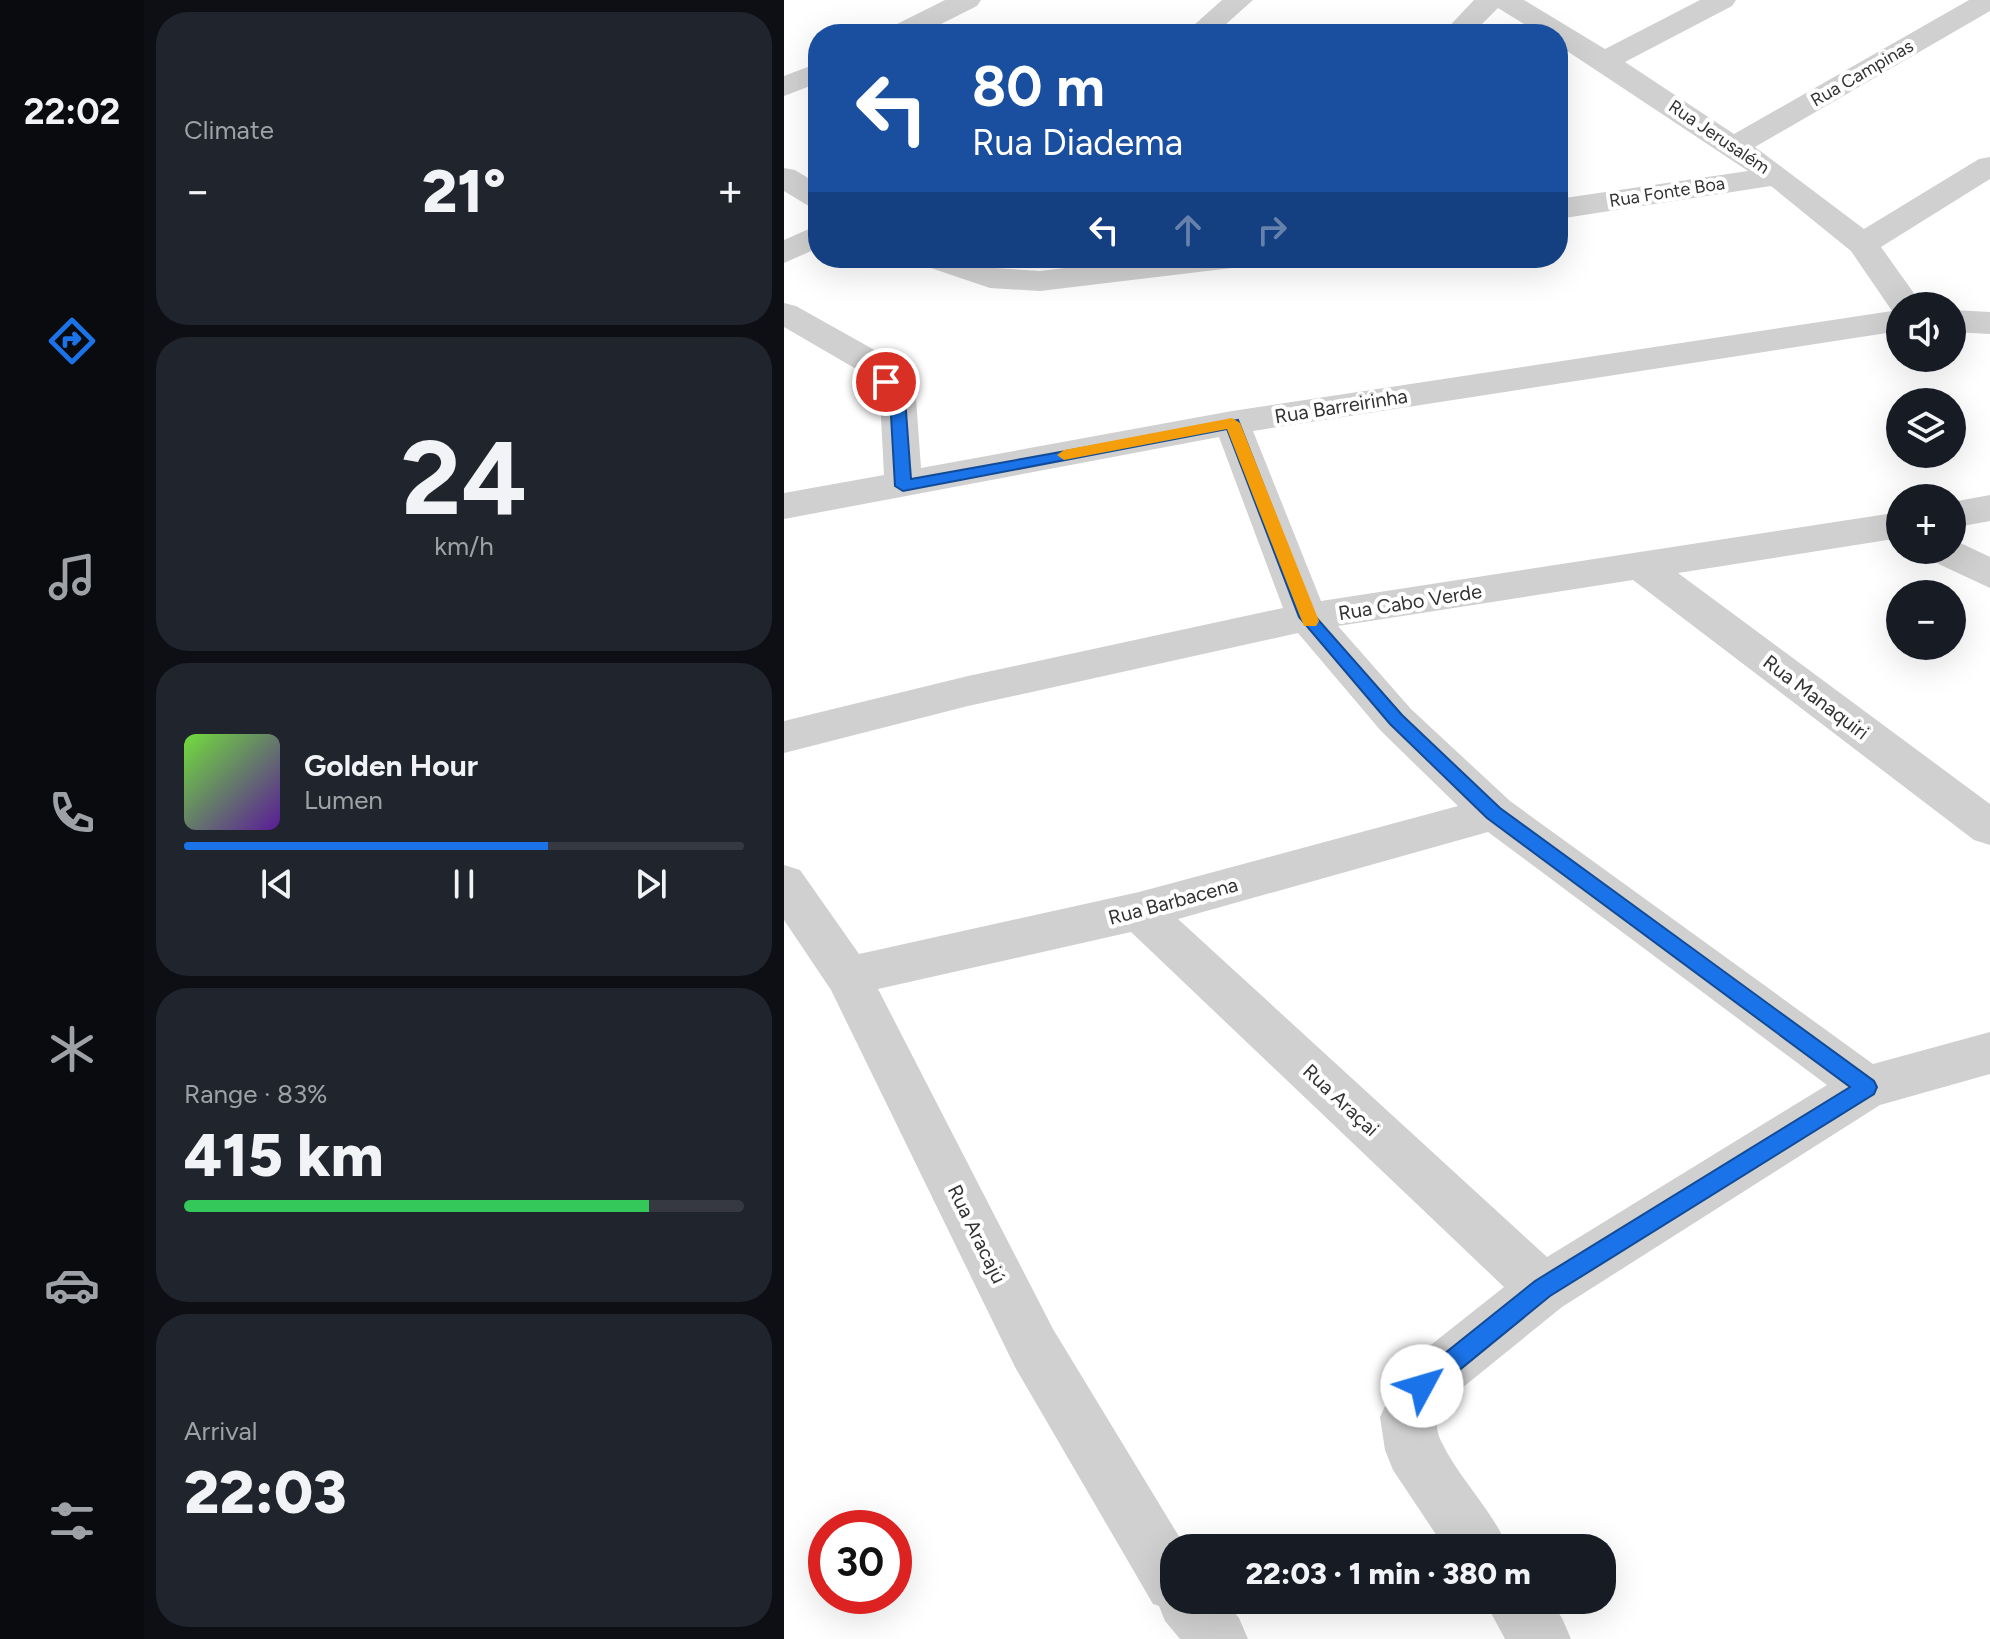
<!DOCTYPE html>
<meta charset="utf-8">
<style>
:root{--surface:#171b24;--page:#20242c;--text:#f1f3f6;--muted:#9ea1a6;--line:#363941;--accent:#1a73e8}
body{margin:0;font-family:Figtree,sans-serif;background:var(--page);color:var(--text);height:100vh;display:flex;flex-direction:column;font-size:30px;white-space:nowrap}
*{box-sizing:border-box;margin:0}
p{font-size:26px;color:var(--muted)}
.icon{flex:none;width:44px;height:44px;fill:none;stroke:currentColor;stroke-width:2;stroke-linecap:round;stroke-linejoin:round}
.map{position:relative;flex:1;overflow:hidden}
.drawer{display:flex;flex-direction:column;gap:12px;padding:12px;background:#0d0f14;width:640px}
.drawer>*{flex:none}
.top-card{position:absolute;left:24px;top:24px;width:760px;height:244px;border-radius:32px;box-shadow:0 8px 32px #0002;background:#1a4fa0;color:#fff;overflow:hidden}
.buttons{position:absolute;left:1102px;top:292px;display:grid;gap:16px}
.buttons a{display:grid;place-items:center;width:80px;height:80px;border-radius:50%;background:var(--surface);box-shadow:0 8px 32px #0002;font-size:40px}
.speed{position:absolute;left:24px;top:1510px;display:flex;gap:16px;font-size:40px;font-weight:700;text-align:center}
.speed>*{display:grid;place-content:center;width:104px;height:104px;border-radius:50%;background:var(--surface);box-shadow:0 8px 32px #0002;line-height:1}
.speed .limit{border:12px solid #d22;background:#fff;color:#111}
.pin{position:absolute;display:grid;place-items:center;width:68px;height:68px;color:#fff;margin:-34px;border:4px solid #fff;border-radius:50%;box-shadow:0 2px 8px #0007}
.me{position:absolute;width:88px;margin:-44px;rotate:51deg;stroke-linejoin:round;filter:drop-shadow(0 0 6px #0008)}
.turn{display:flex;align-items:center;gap:28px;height:168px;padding:0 32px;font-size:36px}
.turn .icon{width:104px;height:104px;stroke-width:2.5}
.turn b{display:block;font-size:56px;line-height:68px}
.lanes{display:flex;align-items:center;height:76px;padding:0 32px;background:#0003;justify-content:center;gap:40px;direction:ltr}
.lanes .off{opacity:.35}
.big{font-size:60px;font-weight:800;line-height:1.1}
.drawer .card{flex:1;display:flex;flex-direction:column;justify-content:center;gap:12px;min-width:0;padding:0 28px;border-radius:32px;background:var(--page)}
.drawer .dial{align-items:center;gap:0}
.dial b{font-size:104px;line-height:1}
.song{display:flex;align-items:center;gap:24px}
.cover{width:96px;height:96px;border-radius:12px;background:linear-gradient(135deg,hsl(100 70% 55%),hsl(270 70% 35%))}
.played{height:8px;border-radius:4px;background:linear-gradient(90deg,var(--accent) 65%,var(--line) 65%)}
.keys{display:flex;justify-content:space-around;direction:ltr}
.heat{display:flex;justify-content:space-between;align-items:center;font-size:44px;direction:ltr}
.charge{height:12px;border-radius:6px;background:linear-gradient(90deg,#34c759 83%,var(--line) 0)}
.trip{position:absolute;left:376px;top:1534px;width:456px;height:80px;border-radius:32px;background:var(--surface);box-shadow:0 8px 32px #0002;font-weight:800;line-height:80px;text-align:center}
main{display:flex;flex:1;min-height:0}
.menu{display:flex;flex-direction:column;width:144px;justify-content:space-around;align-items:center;background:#090b0e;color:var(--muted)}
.menu .icon{width:56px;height:56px}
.menu .current{color:var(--accent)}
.menu b{font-size:36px;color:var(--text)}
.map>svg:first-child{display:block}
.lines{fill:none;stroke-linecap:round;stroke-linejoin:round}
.minor{fill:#d0d0d0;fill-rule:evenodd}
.route{fill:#1a73e8;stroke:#114b97;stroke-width:2}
.slow{fill:#f59e0b}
.labels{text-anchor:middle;stroke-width:8;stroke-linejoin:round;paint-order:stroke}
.far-street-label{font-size:18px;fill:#333;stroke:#fff}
.street-label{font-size:20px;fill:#333;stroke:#fff}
</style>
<main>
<nav class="menu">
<b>22:02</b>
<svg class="icon current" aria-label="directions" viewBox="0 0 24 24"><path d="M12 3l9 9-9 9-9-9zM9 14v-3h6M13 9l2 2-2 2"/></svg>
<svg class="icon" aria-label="music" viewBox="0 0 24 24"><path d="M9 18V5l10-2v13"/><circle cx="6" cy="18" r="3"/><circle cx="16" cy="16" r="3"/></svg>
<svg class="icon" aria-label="phone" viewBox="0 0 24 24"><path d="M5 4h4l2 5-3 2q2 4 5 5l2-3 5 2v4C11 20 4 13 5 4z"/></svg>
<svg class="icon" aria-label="climate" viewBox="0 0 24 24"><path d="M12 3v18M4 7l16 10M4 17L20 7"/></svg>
<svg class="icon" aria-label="car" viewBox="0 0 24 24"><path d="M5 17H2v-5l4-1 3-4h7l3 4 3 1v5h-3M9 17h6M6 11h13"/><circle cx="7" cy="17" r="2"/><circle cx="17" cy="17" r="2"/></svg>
<svg class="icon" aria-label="filters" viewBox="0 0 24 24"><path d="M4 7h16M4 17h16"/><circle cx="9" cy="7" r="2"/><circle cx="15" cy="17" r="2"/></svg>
</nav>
<section class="drawer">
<div class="card"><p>Climate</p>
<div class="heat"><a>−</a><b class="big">21°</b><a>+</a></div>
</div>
<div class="card dial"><b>24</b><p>km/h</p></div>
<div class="card">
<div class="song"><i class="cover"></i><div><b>Golden Hour</b><p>Lumen</p></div></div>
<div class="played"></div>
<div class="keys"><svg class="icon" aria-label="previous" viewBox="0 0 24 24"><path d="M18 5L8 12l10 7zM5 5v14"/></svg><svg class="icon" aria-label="pause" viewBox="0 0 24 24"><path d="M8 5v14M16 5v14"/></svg><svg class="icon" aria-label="next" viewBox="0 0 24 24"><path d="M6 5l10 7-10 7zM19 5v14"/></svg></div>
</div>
<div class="card"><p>Range · 83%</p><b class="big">415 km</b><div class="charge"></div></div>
<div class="card"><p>Arrival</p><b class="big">22:03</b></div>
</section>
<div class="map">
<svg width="1206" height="1639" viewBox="0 0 1206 1639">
<rect width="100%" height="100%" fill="#fff"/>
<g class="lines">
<path class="minor" d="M161,0h36l-4,6 -56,28h-36l4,-6z
M438,0h31l-38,34h-31z
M690,0h50l81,49 95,-49h36l-4,6 -107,56 109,72 235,-134h21v11l-235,136 109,82 115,-70 11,-2v22l-109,68 42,59h-23v25l-647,100 68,170 579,-89v26l-222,35 312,231v41l-16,-5 -341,-260 -295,46 73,83 99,92 363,263 117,-32v42l-110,31 -318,202 -121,98c-5,12 -6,24 0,36 18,38 51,68 67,107h-63l-52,-78 -8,-20 -5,-33 23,-50 101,-80 -373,-355 -253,57 175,340 133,219h-12v52h50l15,18 9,21h-68l-15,-18 -6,-15 -6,-2 -138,-237 -184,-377 -47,-70v-55l16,5 59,84 280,-62 319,-86 -77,-75 -83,-98 -330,73 -184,47v-32l184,-45 315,-68 -64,-171 -435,82v-26l100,-18 -4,-77 -17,-25 -79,-46v-24l12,3 91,51 29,41 5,70 311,-57 660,-100 -41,-60 -80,-65 -213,33v-20l190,-28 -190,-126v-11h-18l-42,-26 -26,26h-30zM704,832l339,253 -280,172 -369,-338z
M34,63v20l-34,13v-20z
M0,168l11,2 23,14v24l-11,-3 -23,-14z
M34,225v23l-34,15v-23z
M133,258h48l29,10 46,3 109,-13h100l-5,7 -12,3 -192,23 -50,-3 -68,-23z
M1168,310l38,2v22l-38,-2z
M1206,495v26l-38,7v-26z
M1168,539l38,18v31l-60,-28 -5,-10h27z
M700,1600h66l12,18 9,21h-66z"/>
</g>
<path class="route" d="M102,377l6,1 13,20 6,81 327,-59 76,195 88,100 98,93 374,273 3,6 -3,7 -324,202 -120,98 -8,3 -8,-3 -4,-8 4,-8 121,-97 315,-194 -363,-269 -97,-94 -91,-107 -72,-188 -324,62 -8,-5 -5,-88 -11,-16z"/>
<path class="slow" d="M448,418l8,5 79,198 -3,5h-12l-2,-5 -75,-192 -163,31 -7,-5 7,-5z"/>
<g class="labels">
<g class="far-street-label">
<text transform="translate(1078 73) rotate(-30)" y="6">Rua Campinas</text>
<text transform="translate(935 137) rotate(34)" y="6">Rua Jerusalém</text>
<text transform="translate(883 192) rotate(-9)" y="6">Rua Fonte Boa</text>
</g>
<g class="street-label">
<text transform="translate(557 406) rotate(-9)" y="7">Rua Barreirinha</text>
<text transform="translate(626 602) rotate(-9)" y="7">Rua Cabo Verde</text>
<text transform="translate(1032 697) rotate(37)" y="7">Rua Manaquiri</text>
<text transform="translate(389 901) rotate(-15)" y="7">Rua Barbacena</text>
<text transform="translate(557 1100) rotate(43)" y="7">Rua Araçai</text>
<text transform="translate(193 1234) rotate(64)" y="7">Rua Aracajú</text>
</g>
</g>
</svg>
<div class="buttons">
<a><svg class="icon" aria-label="sound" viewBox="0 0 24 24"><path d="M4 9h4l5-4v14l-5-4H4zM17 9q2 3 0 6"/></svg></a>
<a><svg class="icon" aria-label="layers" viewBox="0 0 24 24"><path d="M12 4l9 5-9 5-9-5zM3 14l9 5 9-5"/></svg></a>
<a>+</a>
<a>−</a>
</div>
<div class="speed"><div class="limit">30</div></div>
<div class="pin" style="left:102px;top:382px;background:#d93025"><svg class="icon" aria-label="arrive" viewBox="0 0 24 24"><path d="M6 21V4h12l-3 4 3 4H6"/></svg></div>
<svg class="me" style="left:638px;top:1386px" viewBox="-20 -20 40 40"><circle r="19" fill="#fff"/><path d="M0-13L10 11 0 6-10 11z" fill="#1a73e8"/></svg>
<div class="trip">22:03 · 1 min · 380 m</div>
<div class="top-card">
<div class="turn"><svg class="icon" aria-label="left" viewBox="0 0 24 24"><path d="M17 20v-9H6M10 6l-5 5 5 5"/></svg><div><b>80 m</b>Rua Diadema</div></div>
<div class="lanes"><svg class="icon" aria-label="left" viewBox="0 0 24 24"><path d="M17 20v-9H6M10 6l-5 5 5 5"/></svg><svg class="icon off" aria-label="ahead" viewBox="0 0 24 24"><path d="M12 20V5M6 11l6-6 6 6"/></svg><svg class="icon off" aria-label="right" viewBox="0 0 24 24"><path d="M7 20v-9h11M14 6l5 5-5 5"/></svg></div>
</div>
</div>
</main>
